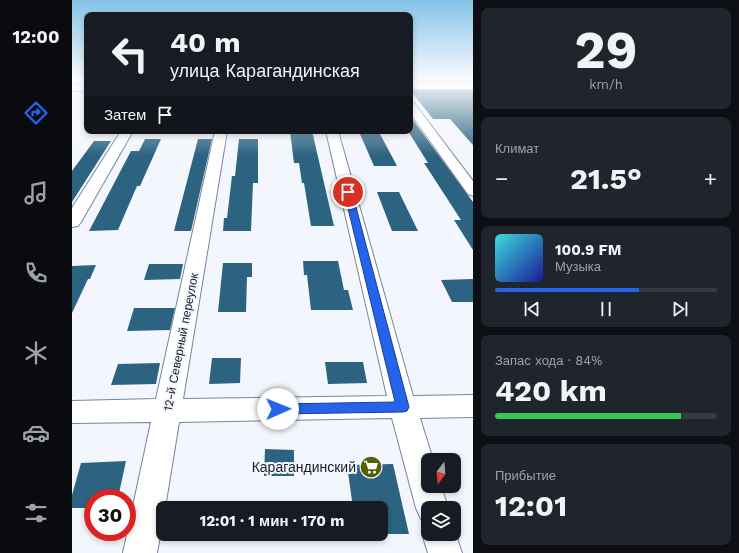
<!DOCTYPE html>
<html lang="ru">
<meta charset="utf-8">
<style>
:root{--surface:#171b24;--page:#20242c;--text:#f1f3f6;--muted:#9ea1a6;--line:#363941;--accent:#2563eb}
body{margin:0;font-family:"Work Sans",sans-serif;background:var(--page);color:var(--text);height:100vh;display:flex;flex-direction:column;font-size:15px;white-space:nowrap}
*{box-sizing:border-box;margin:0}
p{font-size:13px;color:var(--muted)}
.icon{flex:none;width:22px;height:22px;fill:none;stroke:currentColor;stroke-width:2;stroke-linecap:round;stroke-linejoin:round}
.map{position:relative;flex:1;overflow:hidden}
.drawer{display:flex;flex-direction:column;gap:8px;padding:8px;background:#0d0f14;width:266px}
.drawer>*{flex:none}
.hud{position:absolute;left:12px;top:12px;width:329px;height:122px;border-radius:8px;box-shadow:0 2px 6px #0003;background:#171b24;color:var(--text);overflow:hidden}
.needle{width:26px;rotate:196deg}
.controls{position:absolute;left:349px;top:453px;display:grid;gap:8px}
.controls a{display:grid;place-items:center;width:40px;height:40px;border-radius:8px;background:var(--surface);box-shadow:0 2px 6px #0003;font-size:20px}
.speed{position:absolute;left:12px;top:489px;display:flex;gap:8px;font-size:20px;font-weight:700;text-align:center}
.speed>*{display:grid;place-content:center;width:52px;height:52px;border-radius:50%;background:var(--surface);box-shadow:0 2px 6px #0003;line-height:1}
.speed .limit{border:6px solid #d22;background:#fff;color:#111}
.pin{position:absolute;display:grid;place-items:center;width:34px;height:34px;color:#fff;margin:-17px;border:2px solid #fff;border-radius:50%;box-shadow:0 1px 4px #0007}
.me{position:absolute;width:44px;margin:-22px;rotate:89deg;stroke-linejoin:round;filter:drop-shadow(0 0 3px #0008)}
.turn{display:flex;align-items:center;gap:14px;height:84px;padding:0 20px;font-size:18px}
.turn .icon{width:52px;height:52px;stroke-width:2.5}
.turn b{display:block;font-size:28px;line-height:34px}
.then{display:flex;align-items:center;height:38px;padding:0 20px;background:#0003;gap:8px;font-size:15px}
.big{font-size:30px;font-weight:700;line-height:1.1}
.drawer .card{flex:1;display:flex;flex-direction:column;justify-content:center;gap:6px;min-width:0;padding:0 14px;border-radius:8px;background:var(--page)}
.drawer .dial{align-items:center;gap:0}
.dial b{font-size:52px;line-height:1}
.song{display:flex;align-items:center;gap:12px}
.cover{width:48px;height:48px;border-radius:6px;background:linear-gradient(135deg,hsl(180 70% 55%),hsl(240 70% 35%))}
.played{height:4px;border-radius:2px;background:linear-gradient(90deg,var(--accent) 65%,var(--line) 65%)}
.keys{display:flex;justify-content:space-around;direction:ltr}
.heat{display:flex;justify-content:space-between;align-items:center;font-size:22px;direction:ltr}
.charge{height:6px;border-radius:3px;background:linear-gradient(90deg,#34c759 84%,var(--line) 0)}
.trip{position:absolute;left:84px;top:501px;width:232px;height:40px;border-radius:8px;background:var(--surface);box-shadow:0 2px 6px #0003;font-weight:700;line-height:40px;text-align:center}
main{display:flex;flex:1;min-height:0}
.tabs{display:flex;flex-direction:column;width:72px;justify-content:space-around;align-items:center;background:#090b0e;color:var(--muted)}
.tabs .icon{width:28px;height:28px}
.tabs .on{color:var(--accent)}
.tabs b{font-size:18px;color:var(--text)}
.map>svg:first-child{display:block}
.building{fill:#2b6381}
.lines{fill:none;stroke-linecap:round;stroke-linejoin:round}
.minor-casing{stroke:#76849f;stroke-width:2}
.minor{fill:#fff;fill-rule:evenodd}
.route{fill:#2563eb;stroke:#184099}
.labels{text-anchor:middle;stroke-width:4;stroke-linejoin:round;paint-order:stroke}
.street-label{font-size:12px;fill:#171c27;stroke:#f3f6fc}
.near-poi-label{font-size:14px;fill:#171c27;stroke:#f3f6fc;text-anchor:end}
</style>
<main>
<nav class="tabs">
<b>12:00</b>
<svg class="icon on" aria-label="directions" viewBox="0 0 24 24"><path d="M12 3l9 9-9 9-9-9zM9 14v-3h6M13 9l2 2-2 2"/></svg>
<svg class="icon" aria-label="music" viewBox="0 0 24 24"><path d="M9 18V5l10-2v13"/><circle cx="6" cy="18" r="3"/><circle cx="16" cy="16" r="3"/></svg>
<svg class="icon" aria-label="phone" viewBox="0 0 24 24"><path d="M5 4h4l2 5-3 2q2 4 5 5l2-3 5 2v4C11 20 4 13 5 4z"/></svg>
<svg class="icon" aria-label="climate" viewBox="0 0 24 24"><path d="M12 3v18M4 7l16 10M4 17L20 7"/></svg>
<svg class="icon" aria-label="car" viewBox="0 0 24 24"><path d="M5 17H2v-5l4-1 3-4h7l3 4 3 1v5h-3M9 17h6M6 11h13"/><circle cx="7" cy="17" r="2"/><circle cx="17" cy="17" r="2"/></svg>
<svg class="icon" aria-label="filters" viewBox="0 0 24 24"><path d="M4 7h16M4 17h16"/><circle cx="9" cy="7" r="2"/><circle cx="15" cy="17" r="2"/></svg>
</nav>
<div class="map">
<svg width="401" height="553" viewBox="0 0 401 553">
<rect width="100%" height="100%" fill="#f3f6fc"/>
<path class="building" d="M338,79h63v3h-63z
M338,90h63v55l-23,-26h-17z
M338,116l63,86v48l-19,-30h7l-37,-57h4l-20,-32h2z
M218,131h22l22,95h-23l-7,-43h-2l-3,-20h-5z
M288,134h20l17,32h-23z
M73,139h16l-21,47h-3l-19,44 -29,1 42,-80h8z
M126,139h14l-21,92h-17z
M167,139h19v44h-5l-2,48h-28l1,-13h3l5,-42h3z
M22,141h17l-39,61v-31z
M305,192h22l19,39h-26z
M231,261h35l6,29h4l5,20h-42l-4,-35h-3z
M151,263h29v14h-5l-1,35h-28z
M77,264h34l-3,15 -36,1z
M24,265l-6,14h-2l-16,34v-47z
M401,279v23h-21l-11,-22z
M62,308h41l-5,22 -43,1z
M140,358h29l-1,25 -31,1z
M253,362h38l4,21 -39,1z
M88,363l-4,21 -45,1 7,-21z
M193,449l29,1v26h-30z
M54,461l-8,37h-25v10h-21v-13l9,-32z
M321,464l16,70h-28v-26h-28l-6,-43z"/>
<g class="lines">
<g class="minor-casing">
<path id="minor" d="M338,83h63v6h-63z
M0,85h15v6h-15z
M338,102l4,1 59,78v15l-5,-2 -58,-81z
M49,131h12l-52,91 -3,4 -6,1v-19z
M143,131h12l-44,268 204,-3 -61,-265h12l75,265 60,-1v22l-53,1 13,42h-5v26h13l7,22h-20v26h26v-5l8,24h-34l-6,-19 5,-12 -6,-3 -5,-11 -24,-90 -213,4 -14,86h-2v11l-6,34h-34l28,-131 -79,1v-22l84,-2z"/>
</g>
<use href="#minor" class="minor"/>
</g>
<linearGradient id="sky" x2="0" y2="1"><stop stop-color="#84c3e6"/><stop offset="0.51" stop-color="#fafbfe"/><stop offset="1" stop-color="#fafbfe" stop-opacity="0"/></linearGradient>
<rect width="401" height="156" fill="url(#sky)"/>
<path class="route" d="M276,190l4,2 57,215 -2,4 -4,1 -125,2 -5,-2 -2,-3 2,-4 5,-1 117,-2 -51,-210z"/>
<defs>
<g id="supermarket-disc" transform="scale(1.15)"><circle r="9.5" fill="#526003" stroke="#f3f6fc"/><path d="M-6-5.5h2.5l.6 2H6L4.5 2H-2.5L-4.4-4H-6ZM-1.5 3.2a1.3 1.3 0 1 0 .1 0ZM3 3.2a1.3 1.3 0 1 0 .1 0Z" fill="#fff"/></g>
</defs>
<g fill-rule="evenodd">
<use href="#supermarket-disc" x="299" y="467"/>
</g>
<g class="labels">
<g class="street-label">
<text transform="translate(109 342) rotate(-79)" y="4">12-й Северный переулок</text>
</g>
<g class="near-poi-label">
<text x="284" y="472">Карагандинский</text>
</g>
</g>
</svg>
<div class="controls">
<a><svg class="needle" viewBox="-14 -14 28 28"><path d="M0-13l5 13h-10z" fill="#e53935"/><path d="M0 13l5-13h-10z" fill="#9ea1a6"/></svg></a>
<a><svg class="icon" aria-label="layers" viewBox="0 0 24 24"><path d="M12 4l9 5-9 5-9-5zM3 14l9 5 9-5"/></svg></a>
</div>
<div class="speed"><div class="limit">30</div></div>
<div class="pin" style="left:276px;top:192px;background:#d93025"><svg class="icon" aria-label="arrive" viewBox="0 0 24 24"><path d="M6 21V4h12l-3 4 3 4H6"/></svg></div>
<svg class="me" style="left:206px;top:409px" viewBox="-20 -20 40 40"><circle r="19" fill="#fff"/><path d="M0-13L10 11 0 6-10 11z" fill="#2563eb"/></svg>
<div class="trip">12:01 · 1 мин · 170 m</div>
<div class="hud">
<div class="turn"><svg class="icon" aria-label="left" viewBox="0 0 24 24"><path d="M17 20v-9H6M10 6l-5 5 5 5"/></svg><div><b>40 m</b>улица Карагандинская</div></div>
<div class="then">Затем<svg class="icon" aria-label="arrive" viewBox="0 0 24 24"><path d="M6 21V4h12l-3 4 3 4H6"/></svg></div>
</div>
</div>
<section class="drawer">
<div class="card dial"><b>29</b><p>km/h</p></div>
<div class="card"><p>Климат</p>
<div class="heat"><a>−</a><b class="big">21.5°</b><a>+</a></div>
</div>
<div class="card">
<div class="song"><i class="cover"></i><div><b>100.9 FM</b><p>Музыка</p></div></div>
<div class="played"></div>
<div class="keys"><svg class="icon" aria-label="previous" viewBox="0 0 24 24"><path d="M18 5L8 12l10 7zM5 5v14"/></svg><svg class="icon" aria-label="pause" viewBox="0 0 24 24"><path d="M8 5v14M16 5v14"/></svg><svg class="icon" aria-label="next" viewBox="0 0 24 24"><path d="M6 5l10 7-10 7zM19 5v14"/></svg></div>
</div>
<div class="card"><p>Запас хода · 84%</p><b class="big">420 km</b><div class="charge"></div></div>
<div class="card"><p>Прибытие</p><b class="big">12:01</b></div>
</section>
</main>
